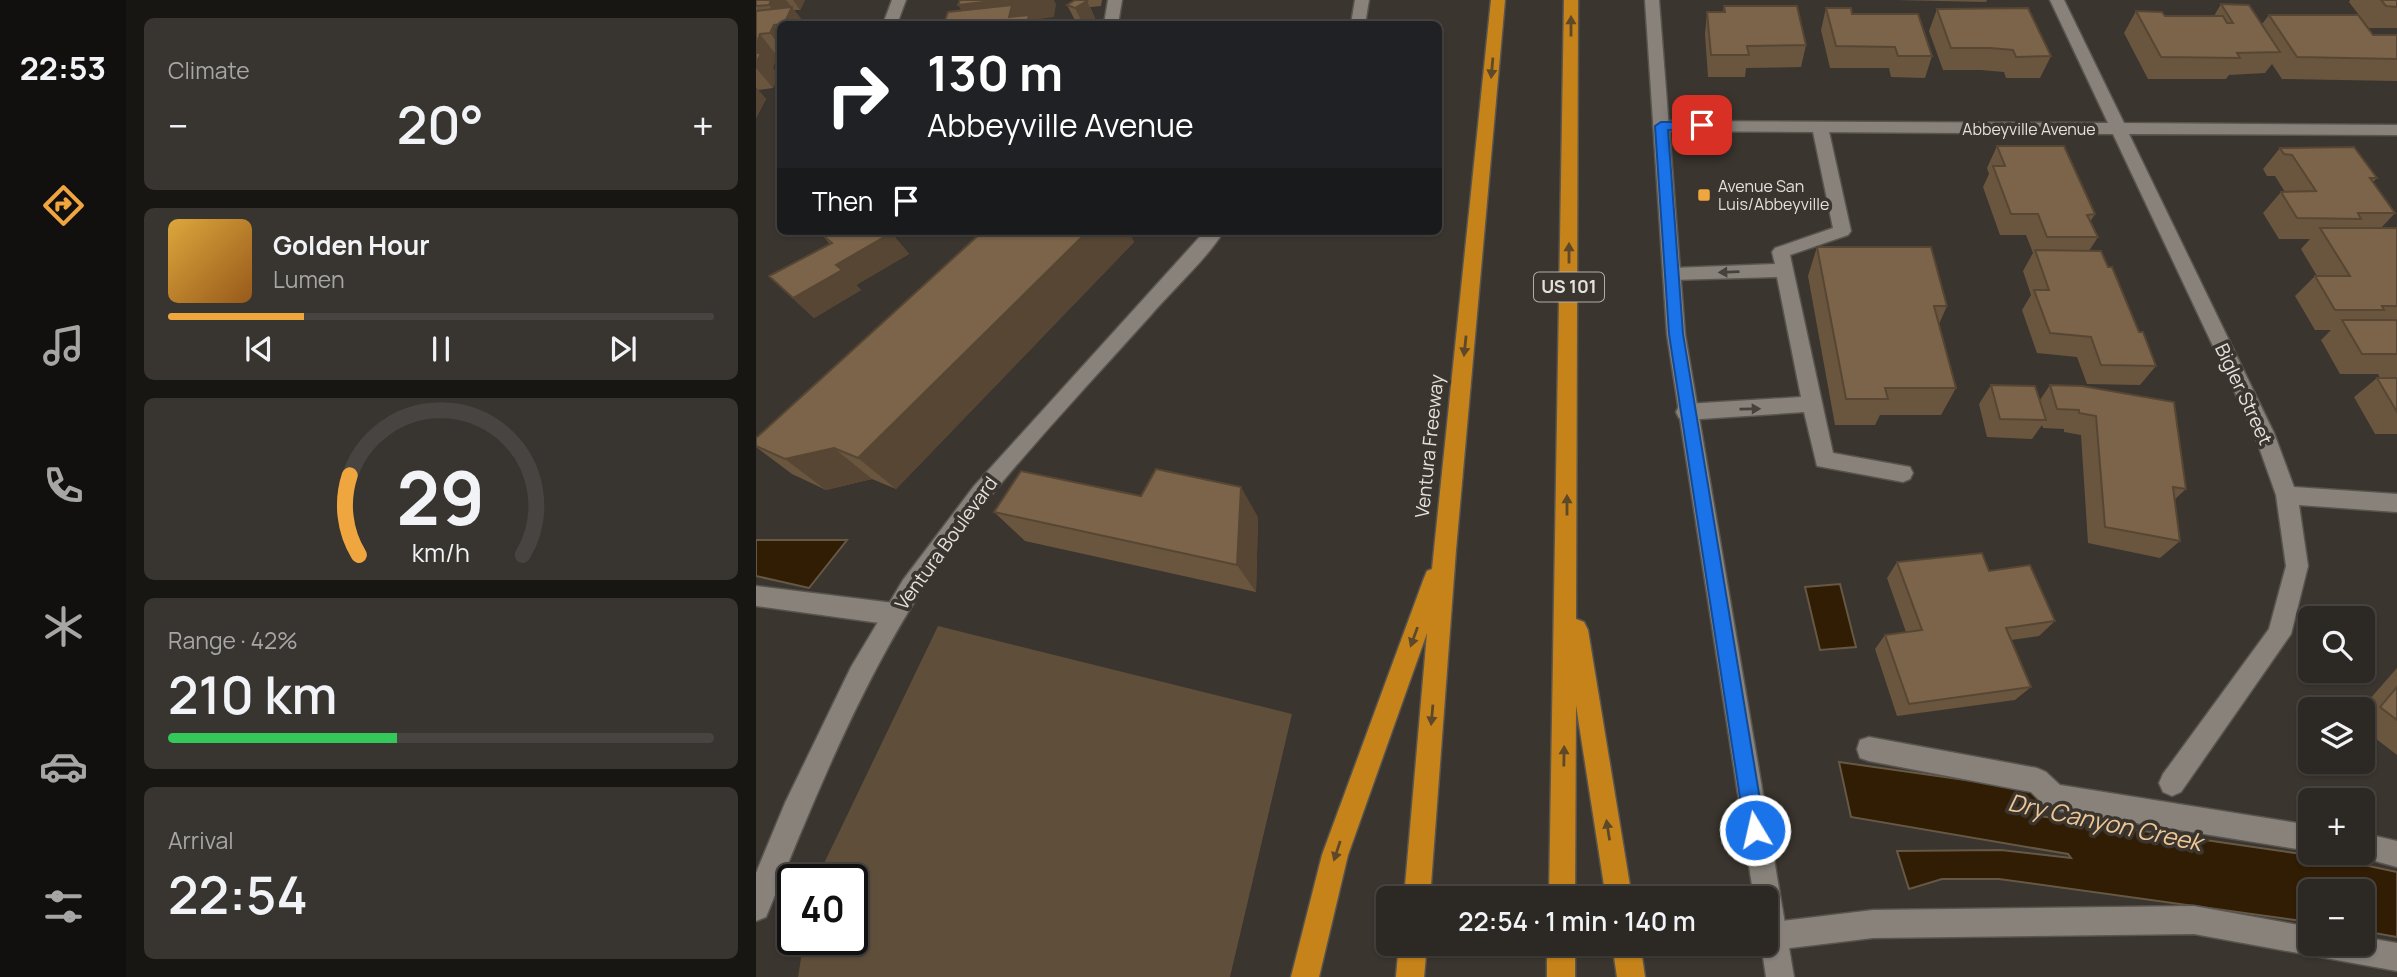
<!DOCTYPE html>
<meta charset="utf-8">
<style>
:root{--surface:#2c2823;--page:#383430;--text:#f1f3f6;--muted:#a6a6a6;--line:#484441;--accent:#f0a63f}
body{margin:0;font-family:Manrope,sans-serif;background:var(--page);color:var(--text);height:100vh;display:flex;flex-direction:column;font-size:26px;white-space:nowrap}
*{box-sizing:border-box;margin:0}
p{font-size:23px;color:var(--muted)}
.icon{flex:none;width:38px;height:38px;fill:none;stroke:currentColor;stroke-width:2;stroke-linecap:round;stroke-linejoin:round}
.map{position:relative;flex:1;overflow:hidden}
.drawer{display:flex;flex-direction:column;gap:18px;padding:18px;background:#181613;width:630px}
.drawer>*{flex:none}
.guide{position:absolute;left:21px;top:21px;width:665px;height:214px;border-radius:10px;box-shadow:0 2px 5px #0004,0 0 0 2px var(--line);background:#202124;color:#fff;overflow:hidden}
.fabs{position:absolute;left:1542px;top:606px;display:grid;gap:14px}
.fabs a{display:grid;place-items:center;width:77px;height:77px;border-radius:10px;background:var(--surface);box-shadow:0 2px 5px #0004,0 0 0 2px var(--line);font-size:35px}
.speed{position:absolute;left:21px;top:864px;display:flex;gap:14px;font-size:35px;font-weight:700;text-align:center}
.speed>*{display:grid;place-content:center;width:91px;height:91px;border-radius:50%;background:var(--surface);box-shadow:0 2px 5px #0004,0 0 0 2px var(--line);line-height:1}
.speed .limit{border:4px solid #111;border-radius:10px;background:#fff;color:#111}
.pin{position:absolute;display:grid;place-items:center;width:60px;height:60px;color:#fff;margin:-30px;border-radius:14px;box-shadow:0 4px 10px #0006}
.me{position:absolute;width:77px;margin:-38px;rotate:351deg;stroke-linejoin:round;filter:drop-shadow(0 0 5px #0008)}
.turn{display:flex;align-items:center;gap:24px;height:147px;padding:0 35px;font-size:32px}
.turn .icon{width:91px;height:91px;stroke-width:2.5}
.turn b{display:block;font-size:49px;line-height:60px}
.then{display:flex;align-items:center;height:66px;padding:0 35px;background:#0003;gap:14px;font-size:26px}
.big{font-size:52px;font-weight:600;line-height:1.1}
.drawer .card{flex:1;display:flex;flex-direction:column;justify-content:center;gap:10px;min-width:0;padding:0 24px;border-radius:10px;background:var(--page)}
.drawer .dial{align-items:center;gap:0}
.dial svg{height:182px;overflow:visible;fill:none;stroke:var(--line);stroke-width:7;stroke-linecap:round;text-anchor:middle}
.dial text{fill:var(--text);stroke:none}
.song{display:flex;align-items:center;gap:21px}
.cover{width:84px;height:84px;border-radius:10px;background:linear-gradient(135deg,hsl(40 70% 55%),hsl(30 70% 35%))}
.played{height:7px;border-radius:4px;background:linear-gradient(90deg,var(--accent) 25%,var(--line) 25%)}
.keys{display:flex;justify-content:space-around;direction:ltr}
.heat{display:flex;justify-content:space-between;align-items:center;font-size:38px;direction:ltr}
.charge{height:10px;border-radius:5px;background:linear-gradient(90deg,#34c759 42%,var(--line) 0)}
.trip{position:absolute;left:620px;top:886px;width:402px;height:70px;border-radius:10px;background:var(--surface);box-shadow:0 2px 5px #0004,0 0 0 2px var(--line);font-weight:600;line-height:70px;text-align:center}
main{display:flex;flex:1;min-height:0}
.tabs{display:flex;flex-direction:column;width:126px;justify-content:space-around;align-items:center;background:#12100e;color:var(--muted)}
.tabs .icon{width:49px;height:49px}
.tabs .current{color:var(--accent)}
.tabs b{font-size:32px;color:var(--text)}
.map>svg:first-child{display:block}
.green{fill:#5f4e3a}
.water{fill:#301d03;stroke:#665844;stroke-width:2}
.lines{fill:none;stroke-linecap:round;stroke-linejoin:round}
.service-casing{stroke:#58544e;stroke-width:3}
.minor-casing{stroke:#58544e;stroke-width:3}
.tertiary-casing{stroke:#58544e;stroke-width:3}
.secondary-casing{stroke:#58544e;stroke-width:3}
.motorway-casing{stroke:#58544e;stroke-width:3}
.service{fill:#88827b;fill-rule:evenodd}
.minor{fill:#88827b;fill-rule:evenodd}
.tertiary{fill:#88827b;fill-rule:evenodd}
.secondary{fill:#88827b;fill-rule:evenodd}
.motorway{fill:#c6831a;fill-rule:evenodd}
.wall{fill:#6a563f}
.shaded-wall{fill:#564633}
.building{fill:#7b6449;stroke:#564633;stroke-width:2}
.oneway{fill:#5d482a}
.oneway2{fill:#46413a}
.route{fill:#1a73e8;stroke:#114b97;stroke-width:2}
.poi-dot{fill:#f0a63f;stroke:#3a352f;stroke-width:2.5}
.labels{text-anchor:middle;stroke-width:7;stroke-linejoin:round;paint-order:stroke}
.far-street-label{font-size:16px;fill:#e4e0dd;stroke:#3a352f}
.far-poi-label{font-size:16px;fill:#e4e0dd;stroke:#3a352f;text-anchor:start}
.shield{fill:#3a352f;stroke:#b1ada9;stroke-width:2}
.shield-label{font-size:18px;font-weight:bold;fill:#e4e0dd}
.street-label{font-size:19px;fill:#e4e0dd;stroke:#3a352f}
.near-water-label{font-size:24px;font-style:italic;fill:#efc695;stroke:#3a352f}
</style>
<main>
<nav class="tabs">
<b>22:53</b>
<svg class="icon current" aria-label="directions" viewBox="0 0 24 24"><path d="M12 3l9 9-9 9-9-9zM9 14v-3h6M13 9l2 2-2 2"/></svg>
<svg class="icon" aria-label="music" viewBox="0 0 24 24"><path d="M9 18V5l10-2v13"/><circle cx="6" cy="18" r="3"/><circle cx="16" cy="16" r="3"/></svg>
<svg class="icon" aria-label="phone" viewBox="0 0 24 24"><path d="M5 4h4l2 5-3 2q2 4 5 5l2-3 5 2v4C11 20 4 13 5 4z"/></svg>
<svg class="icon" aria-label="climate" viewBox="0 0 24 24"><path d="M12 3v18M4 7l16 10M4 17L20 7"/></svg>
<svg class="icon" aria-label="car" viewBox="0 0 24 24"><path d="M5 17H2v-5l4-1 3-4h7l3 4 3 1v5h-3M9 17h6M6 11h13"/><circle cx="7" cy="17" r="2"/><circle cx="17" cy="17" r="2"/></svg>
<svg class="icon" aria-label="filters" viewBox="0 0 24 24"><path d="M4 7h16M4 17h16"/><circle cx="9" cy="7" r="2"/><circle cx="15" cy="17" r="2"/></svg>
</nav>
<section class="drawer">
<div class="card"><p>Climate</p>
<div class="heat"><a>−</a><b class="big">20°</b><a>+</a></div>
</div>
<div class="card">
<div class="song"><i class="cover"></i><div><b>Golden Hour</b><p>Lumen</p></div></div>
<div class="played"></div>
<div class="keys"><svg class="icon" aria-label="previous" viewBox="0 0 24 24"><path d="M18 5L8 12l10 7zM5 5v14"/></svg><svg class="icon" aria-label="pause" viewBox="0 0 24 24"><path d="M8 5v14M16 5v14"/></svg><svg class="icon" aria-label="next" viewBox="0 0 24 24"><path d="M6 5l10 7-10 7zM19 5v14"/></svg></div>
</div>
<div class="card dial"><svg viewBox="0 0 100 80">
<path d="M14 69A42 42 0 1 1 86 69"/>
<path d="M14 69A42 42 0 0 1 10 34" stroke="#f0a63f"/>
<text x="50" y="56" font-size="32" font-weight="700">29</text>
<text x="50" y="72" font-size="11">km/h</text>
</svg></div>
<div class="card"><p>Range · 42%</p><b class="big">210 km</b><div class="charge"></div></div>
<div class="card"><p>Arrival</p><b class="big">22:54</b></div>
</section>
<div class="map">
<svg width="1641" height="977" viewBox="0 0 1641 977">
<rect width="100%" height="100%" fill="#3a352f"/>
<path class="green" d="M182,626l354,88 -62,263h-432l6,-37h48v-60h-36z"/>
<path class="water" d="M0,540h91l-38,48 -53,-12z
M1084,584l16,63 -36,3 -15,-63z
M1083,762l197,28 4,26 296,43 61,13v65l-34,-6 -1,-40h-52v31l-311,-43h-57l-33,10 -12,-38 104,-1 70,8 -3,-4 -217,-37z"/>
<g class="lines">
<g class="service-casing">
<path id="service" d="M352,0h14l-4,24h-14z
M1064,122l8,5 23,104 -3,4 -58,20 43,198 77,14 3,6 -3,6 -7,3 -86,-16 -13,-54 -118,8 -7,-2 -3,-6 3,-6 7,-2 115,-7 -24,-120 -105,3 -6,-1 -3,-5 3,-5 6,-1 103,-4 -3,-12 3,-4 58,-20 -21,-101z
M0,586l138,17 8,4 3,7 -3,7 -8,4 -138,-19z
M1113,737l168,31 9,4 14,13 250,40v26l-256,-41 -9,-4 -14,-14 -162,-31 -9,-3 -3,-9 3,-9z
M1606,833l35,8v26l-44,-12 -1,-3h10z
M1438,906l116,21v16h52v-6l35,6v28l-203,-37 -321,4 -100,12 -11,-7h4v-18l7,-3 100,-12z"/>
</g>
<g class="minor-casing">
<path id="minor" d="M136,0h14l-9,24h-14z
M1294,0h14l60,123 273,2v10l-268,-1 145,299 20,54 103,7v18l-98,-7 9,61 -17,68 -110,158 -9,4 -9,-4 -4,-9 4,-9 106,-145 17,-63 -10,-71 -22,-62 -141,-299 -452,-3 -8,-5 8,-5 447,2z"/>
</g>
<g class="tertiary-casing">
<path id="tertiary" d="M889,0h14l26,334 109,643h-28l-5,-34h5v-45h-12l-87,-564z"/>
</g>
<g class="secondary-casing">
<path id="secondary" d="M599,0h14l-4,24h-14z
M449,231h19c-18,29 -51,58 -73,84 -59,66 -120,130 -175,199 -97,121 -152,262 -210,403l-10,4v-48l29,-70 66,-136 52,-87 71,-94z"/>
</g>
<g class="motorway-casing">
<path id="motorway" d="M735,0h14l-49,550 -26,348h-26l23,-265 -79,222 -29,122h-28l31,-122 102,-277 3,-7 5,-2z
M808,0h14l-2,619 8,3 4,8 44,268h-26l-30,-193 -1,193h-26z
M643,943h28l-3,34h-28z
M791,943h28v34h-28z
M856,943h28l5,34h-28z"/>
</g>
<use href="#service" class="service"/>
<use href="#minor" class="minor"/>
<use href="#tertiary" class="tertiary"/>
<use href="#secondary" class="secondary"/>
<use href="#motorway" class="motorway"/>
</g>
<path class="wall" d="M0,0h49l-5,10h-6l11,14h-25v31l-3,1 -4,12 6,7 -6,13 -15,2 8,9 -10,19z
M319,0h27l-1,6 -11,1 7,16 -3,1h-17l-10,-19z
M1138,0h93l-1,2z
M1594,0h47v28h-28l-20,-26z
M1465,4l41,20 7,-9 104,20h24v46l-115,-2 -10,-15 -7,9 -36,2 -3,4h-78l-24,-46 12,-22 29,5h49z
M968,6l82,39 -5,22 -55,1 -1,9h-37l-3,-43 2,-22h16z
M1070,8l26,6 80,42 -7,22 -34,-1 -2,-9h-59l-9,-38z
M1181,9l114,47 -11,22h-34l-2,-6 -23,-2h-38l-14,-39z
M1241,146l98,68 -5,8 8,15 -9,14 19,16 48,99 -16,19 -53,-1 -10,-27 -40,-4 -15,-43 9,-15 -8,-24 10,-18 -7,-18h-26l-17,-48 6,-13 -2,-6z
M1524,148l97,30 -4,4 22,31 -14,15h16v206h-22l-21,-37 23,-19h3l-2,-4h-38l-19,-34 10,-10h-16l-20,-34 20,-20h2l-16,-27 9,-10h-31l-16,-26 18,-21h4l-10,-16h-8l-4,-7z
M65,231h97l-19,2 -5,3 15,18 -53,31 5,5 -47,28 -45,-42 61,-32 -11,-12z
M227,231h153l-5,5 3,6 -238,247 -24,-10 -46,11 -34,-16 -36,-27v-9z
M1061,247l130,59 -8,18 17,64 -15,27h-61l-5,10h-40l-27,-149z
M1235,385l49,15 10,-15 32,1 104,103 -12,11 6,41 -20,17 -72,-15 -7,-108 -17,-3v-3l-21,-1 -1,-3 -10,14 -45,-2 -8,-33z
M385,496l117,21 -2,75 -231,-51 -31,-29z
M1141,562l92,9 66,50 -16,15 -28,4 20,47 -16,13 -118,16 -22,-67 10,-14 21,-3 -19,-54z
M1641,668v87l-35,-27v-19h-1z"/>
<path class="shaded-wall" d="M15,0h15l19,24h-22l-14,-19z
M37,0h12l-5,10z
M245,0h53l2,4 -2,13 -22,3 2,4h-64l-12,-19z
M331,1l10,22 -3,1h-11l-8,-16z
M18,25l6,8v13l-10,-13z
M4,34l17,22 -4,12 6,7 -6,13 -17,-20v-22z
M0,87l10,12 -10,19z
M129,231h12l2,2 -5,3 15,18 -53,31 5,5 -47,28 -21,-20 43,-33z
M332,231h48l-5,5 3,6 -238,247 -38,-31z
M78,448l38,31 -46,11 -41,-31z
M485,487l17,30 -2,75 -19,-27z"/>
<path class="building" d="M0,0h15l-2,5 -13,1z
M204,0h41l-43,5z
M319,0h10l2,1 -12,7 -8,-3z
M1625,0h16v7l-11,-1z
M1465,4l28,1 31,47 -43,1 3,5 -79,-1 -25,-46 26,1 3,4h58l4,7h6z
M256,5l-3,12 20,-2 -2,9h-83l4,-12z
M968,6h73l9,39 -59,1 2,9h-38l-4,-43h18z
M36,7l-8,17 -10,1 -4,8 -10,1 -4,12v-35z
M1070,8h25l1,6h66l14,42h-34l-3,-9 -59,-1z
M1272,8l23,48 -35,1 -3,-7 -23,-2h-39l-14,-39z
M1513,15h89l15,20h24v24l-100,-2z
M485,21v3h-26z
M0,53h5l-5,11z
M1241,146h67l31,68 -8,1 11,22h-51l-9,-23h-27l-18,-48h12z
M1598,147l23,31h-7l25,35h-37l3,6 -64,-1 -16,-26 35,-1 -24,-36 -8,-1 -4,-6z
M1564,228h77v78h-15l2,4h-49l-20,-34h35z
M65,231h68l2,2 -55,32 6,5 -49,28 -24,-22 63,-33 -13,-11z
M227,231h105l-230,227 -24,-10 -49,11 -29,-13v-8z
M1061,247h114l16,59h-13l22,82h-71l3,11h-42z
M1279,250l66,1 7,16h4l27,65h4l13,34 -55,-1 -10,-28 -41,-4 -16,-43h15z
M1586,320h54l1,2v32h-35z
M1621,378h20v34z
M1235,385l44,1 11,34 -46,-1z
M1294,385l32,1 92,16 12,87 -13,-2 7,54 -75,-14 -9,-111 -17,-3v-3l-22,-1z
M400,469l85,18 -4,78 -243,-53 27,-41 120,25z
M1226,553l7,18 41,-6 25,56 -49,7 25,59 -122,17 -24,-69 37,-5 -25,-68z
M1641,687v33l-17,-13z"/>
<defs><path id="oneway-solid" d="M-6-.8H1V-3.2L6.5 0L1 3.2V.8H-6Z" transform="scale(1.75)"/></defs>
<g class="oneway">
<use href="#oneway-solid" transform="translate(815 26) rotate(-90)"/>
<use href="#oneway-solid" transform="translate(736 68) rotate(95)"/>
<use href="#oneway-solid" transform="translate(813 253) rotate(-90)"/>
<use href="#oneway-solid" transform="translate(709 346) rotate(96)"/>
<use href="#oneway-solid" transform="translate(811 505) rotate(-90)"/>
<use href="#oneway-solid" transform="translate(658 637) rotate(110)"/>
<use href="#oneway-solid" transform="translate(676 715) rotate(95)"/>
<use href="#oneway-solid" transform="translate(808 756) rotate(-89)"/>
<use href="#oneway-solid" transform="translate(852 830) rotate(-99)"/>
<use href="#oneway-solid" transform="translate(581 851) rotate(108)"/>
</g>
<g class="oneway2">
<use href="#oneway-solid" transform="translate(973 272) rotate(178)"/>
<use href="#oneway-solid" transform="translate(994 409) rotate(-1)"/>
</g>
<path class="route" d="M905,122h41l6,3 -6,4 -34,1 15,204 82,496 -3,7 -7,3 -7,-3 -3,-7 -76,-496 -14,-208z"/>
<rect class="poi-dot" x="941" y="188" width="14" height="14" rx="3.5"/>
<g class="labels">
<g class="far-street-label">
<text x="1273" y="135">Abbeyville Avenue</text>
</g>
<g class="far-poi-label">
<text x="962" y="192">Avenue San<tspan x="962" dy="18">Luis/Abbeyville</tspan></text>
</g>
<rect class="shield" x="778" y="272.5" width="70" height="29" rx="5"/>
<g class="shield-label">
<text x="813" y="293">US 101</text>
</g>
<g class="street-label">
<text transform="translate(1488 394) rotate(65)" y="7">Bigler Street</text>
<text transform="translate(673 446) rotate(-84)" y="7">Ventura Freeway</text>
<text transform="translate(190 543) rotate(-54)" y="7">Ventura Boulevard</text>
</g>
<g class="near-water-label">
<text transform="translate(1349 823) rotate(12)" y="8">Dry Canyon Creek</text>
</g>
</g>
</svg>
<div class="fabs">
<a><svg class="icon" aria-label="search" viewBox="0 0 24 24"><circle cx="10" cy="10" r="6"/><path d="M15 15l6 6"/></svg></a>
<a><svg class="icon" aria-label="layers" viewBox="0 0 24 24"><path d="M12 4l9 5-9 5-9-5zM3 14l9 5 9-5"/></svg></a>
<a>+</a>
<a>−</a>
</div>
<div class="speed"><div class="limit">40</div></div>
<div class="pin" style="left:946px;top:125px;background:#d93025"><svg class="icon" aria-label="arrive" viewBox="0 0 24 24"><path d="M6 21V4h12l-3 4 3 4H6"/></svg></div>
<svg class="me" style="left:999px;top:830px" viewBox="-20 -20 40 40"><circle r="17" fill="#1a73e8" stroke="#fff" stroke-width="3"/><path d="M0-11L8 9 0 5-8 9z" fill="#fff"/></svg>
<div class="trip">22:54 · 1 min · 140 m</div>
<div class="guide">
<div class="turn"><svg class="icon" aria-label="right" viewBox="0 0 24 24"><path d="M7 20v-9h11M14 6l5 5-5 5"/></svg><div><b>130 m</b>Abbeyville Avenue</div></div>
<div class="then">Then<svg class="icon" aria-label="arrive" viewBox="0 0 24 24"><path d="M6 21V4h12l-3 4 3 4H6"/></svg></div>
</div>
</div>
</main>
